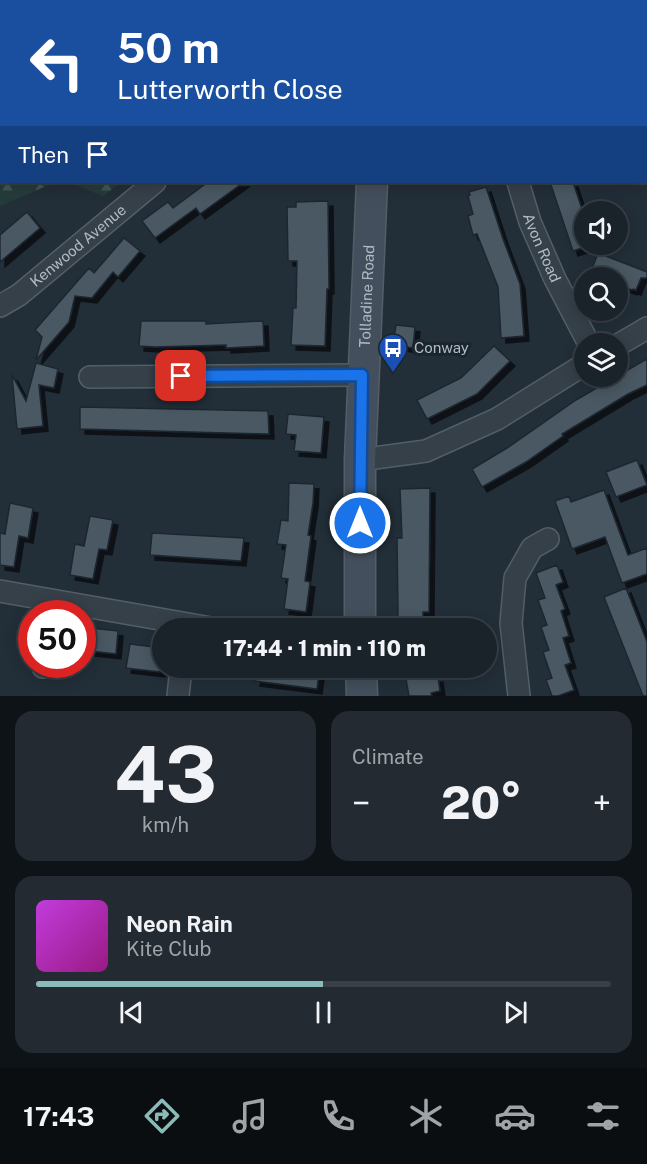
<!DOCTYPE html>
<meta charset="utf-8">
<style>
:root{--surface:#1a222a;--page:#232a32;--text:#f1f3f6;--muted:#9fa4a8;--line:#383f47;--accent:#8bbbb9}
body{margin:0;font-family:"Public Sans",sans-serif;background:var(--page);color:var(--text);height:100vh;display:flex;flex-direction:column;font-size:22px;white-space:nowrap}
*{box-sizing:border-box;margin:0}
p{font-size:20px;color:var(--muted)}
.icon{flex:none;width:33px;height:33px;fill:none;stroke:currentColor;stroke-width:2;stroke-linecap:round;stroke-linejoin:round}
.map{position:relative;height:696px;overflow:hidden}
.drawer{display:flex;flex-direction:column;gap:15px;padding:15px;background:#0e1317;flex:1}
.drawer>*{flex:none}
.banner{position:absolute;left:0px;top:0px;width:648px;height:183px;box-shadow:0 3px 15px #0003,0 0 0 2px var(--line);background:#1a4fa0;color:#fff;overflow:hidden}
.tools{position:absolute;left:574px;top:201px;display:grid;gap:12px}
.tools a{display:grid;place-items:center;width:54px;height:54px;border-radius:50%;background:var(--surface);box-shadow:0 3px 15px #0003,0 0 0 2px var(--line);font-size:30px}
.speed{position:absolute;left:18px;top:600px;display:flex;gap:12px;font-size:30px;font-weight:700;text-align:center}
.speed>*{display:grid;place-content:center;width:78px;height:78px;border-radius:50%;background:var(--surface);box-shadow:0 3px 15px #0003,0 0 0 2px var(--line);line-height:1}
.speed .limit{border:9px solid #d22;background:#fff;color:#111}
.pin{position:absolute;display:grid;place-items:center;width:51px;height:51px;color:#fff;margin:-26px;border-radius:12px;box-shadow:0 3px 9px #0006}
.me{position:absolute;width:66px;margin:-33px;rotate:0deg;stroke-linejoin:round;filter:drop-shadow(0 0 4px #0008)}
.turn{display:flex;align-items:center;gap:21px;height:126px;padding:0 18px;font-size:27px}
.turn .icon{width:78px;height:78px;stroke-width:2.5}
.turn b{display:block;font-size:42px;line-height:51px}
.then{display:flex;align-items:center;height:57px;padding:0 18px;background:#0003;gap:12px;font-size:22px}
.big{font-size:45px;font-weight:800;line-height:1.1}
.drawer .widget{flex:1;display:flex;flex-direction:column;justify-content:center;gap:9px;min-width:0;padding:0 21px;border-radius:18px;background:var(--page)}
.drawer .dial{align-items:center;gap:0}
.dial b{font-size:78px;line-height:1}
.song{display:flex;align-items:center;gap:18px}
.cover{width:72px;height:72px;border-radius:9px;background:linear-gradient(135deg,hsl(290 70% 55%),hsl(310 70% 35%))}
.played{height:6px;border-radius:3px;background:linear-gradient(90deg,var(--accent) 50%,var(--line) 50%)}
.keys{display:flex;justify-content:space-around;direction:ltr}
.heat{display:flex;justify-content:space-between;align-items:center;font-size:33px;direction:ltr}
.drawer .tiles{flex:1;display:grid;gap:15px;grid-template-columns:1fr 1fr}
.widget:last-child{grid-column:span 2}
.trip{position:absolute;left:152px;top:618px;width:345px;height:60px;border-radius:30px;background:var(--surface);box-shadow:0 3px 15px #0003,0 0 0 2px var(--line);font-weight:800;line-height:60px;text-align:center}
.tabs{display:flex;height:96px;justify-content:space-around;align-items:center;background:#0a0e11;color:var(--muted)}
.tabs .icon{width:42px;height:42px}
.tabs .on{color:var(--accent)}
.tabs b{font-size:27px;color:var(--text)}
.map>svg:first-child{display:block}
.forest{fill:url(#forest-firs)}
.building{fill:#4a5964;stroke:#1d2730;stroke-width:1.5;filter:url(#shadow)}
.lines{fill:none;stroke-linecap:round;stroke-linejoin:round}
.street-casing{stroke:#535e67;stroke-width:24}
.secondary-casing{stroke:#535e67;stroke-width:33}
.street{stroke:#354049;stroke-width:21}
.secondary{stroke:#434f5c;stroke-width:30}
.route-casing{stroke:#114b97;stroke-width:15}
.route{stroke:#1a73e8;stroke-width:10}
.labels{text-anchor:middle;stroke-width:6;stroke-linejoin:round;paint-order:stroke}
.street-label{font-size:15px;fill:#b0bbc5;stroke:#1b252d}
.poi-label{font-size:15px;fill:#b0bbc5;stroke:#1b252d;text-anchor:start}
</style>
<div class="map">
<svg width="647" height="696" viewBox="0 0 647 696">
<defs>
<pattern id="forest-firs" width="22" height="20" patternUnits="userSpaceOnUse" patternTransform="scale(1.5)"><rect width="22" height="20" fill="#253b3a"/><path d="M5 1l3.5 6h-7zM16 11l3.5 6h-7z" fill="#425555"/></pattern>
<filter id="shadow"><feDropShadow dx="5" dy="5" stdDeviation="0" flood-color="#0009"/></filter>
</defs>
<rect width="100%" height="100%" fill="#222e38"/>
<path class="forest" d="M51,0h124l1,1 -124,1z
M1,95l1,87h54l-56,24z
M68,182h54l-19,14z"/>
<path class="building" d="M208,182h36l-44,32 -4,-6 -41,30 -13,-17 26,-19 5,6z
M550,182h23l12,36v29l-12,4z
M486,187l17,52 17,45 4,52 -23,2 -3,-51 -21,-53 -4,1 -5,-19 5,-2 -5,-18 2,-1 -1,-3z
M328,201l1,88h-2l-2,57 -34,-1 2,-37h3l1,-47h-9l-1,-54h9v-5z
M27,212l13,16 -40,34v-27z
M124,238l16,13 -22,26 -5,-5 -21,26 -17,-2 -6,26 -33,38 6,-23 -7,-7 54,-62 5,5z
M598,253l49,19v6h-6l-5,12 -3,-1 -1,1 -14,-5v-7h-22l2,-7 -6,-2z
M141,321h65v3l57,-3 1,25 -38,2v-3l-70,2 -17,-1z
M396,325l19,2 -2,21 -20,-3z
M494,346l16,15 -33,33 -50,25 -10,-19 44,-22z
M647,359v26l-19,9 -66,40 1,2 -37,26 -44,25 -10,-18 35,-21 69,-48z
M36,363l22,6 -4,19 -15,-3 4,41 -26,3 -5,-54 14,26z
M80,407l188,4 1,23 -189,-5z
M288,414l36,3 -3,36 -27,-2 2,-16 -10,-1z
M637,460l10,25 -31,12 -10,-25z
M289,483l25,1 -1,19 -5,32 3,1 -6,45 5,1 -4,30 -22,-3 4,-30 -7,-1 5,-33 -9,-1 4,-24 7,1z
M430,488l-1,124h-6v16h-26l1,-16 -1,-74h5l-2,-49z
M604,490l24,65 19,-7v26l-25,9 -17,-46 -33,12 -17,-48 14,-5 2,6z
M10,503l23,5 -5,30 -9,-2 -5,31 -14,-2v-32l5,1z
M90,516l23,4 -6,30 -8,-1 -6,30 -23,-4 5,-31 9,2z
M152,533l92,5 -3,23 -91,-6z
M557,565l6,17 -7,3 9,24 -4,2 8,25 -6,2 8,25 -6,2 9,25 -16,6h-6l-6,-16 6,-2 -9,-26 6,-2 -8,-23 6,-2 -9,-25 7,-2 -9,-25z
M626,588l21,54v54h-4l-39,-99z
M82,627l36,4 -2,23 -34,-4z
M130,644l32,4 -2,24 -34,-4z
M257,668h63l-3,21 -62,-8z
M404,668h25v10l9,-1 2,14 -9,2 1,3h-23z"/>
<g class="lines">
<g class="street-casing">
<g id="street">
<path d="M192,0v2"/>
<path d="M513,2l1,-2"/>
<path id="s1" d="M518,182l12,40 25,57 34,65"/>
<path id="s2" d="M0,306l19,-11 136,-113"/>
<path d="M618,345l29,-17"/>
<path d="M90,377l272,-2"/>
<path d="M360,460l66,-9 71,-32 88,-55"/>
<path d="M0,591l211,37"/>
<path d="M43,667v-3"/>
<path d="M178,696l3,-28"/>
<path d="M519,696l-8,-73 4,-45 17,-30 16,-9"/>
</g>
</g>
<g class="secondary-casing">
<g id="secondary">
<path d="M364,0v2"/>
<path id="s3" d="M360,628v-168l12,-278"/>
<path d="M361,668l1,28"/>
</g>
</g>
<use href="#street" class="street"/>
<use href="#secondary" class="secondary"/>
</g>
<g class="lines">
<g class="route-casing">
<path id="route" d="M181,376l181,-1 -2,148"/>
</g>
<use href="#route" class="route"/>
</g>
<defs>
<g id="bus-pin" transform="scale(1.5)"><path d="M0 17L-7.5 6A9.5 9.5 0 1 1 7.5 6Z" fill="#1a4fb4" stroke="#1b252d"/><path d="M-5-6H5V4H4V6H2V4H-2V6H-4V4H-5ZM-3.5-4V0h7V-4ZM-3.5 1.2v1.5H-2V1.2ZM2 1.2v1.5H3.5V1.2Z" fill="#fff"/></g>
</defs>
<g fill-rule="evenodd">
<use href="#bus-pin" x="393" y="348"/>
</g>
<g class="labels">
<g class="street-label">
<text dy="5" stroke="none"><textPath href="#s2" startOffset="99">Kenwood Avenue</textPath></text>
<text dy="5" stroke="none"><textPath href="#s1" startOffset="70">Avon Road</textPath></text>
<text dy="5" stroke="none"><textPath href="#s3" startOffset="332">Tolladine Road</textPath></text>
</g>
<g class="poi-label">
<text x="414" y="353">Conway</text>
</g>
</g>
</svg>
<div class="tools">
<a><svg class="icon" aria-label="sound" viewBox="0 0 24 24"><path d="M4 9h4l5-4v14l-5-4H4zM17 9q2 3 0 6"/></svg></a>
<a><svg class="icon" aria-label="search" viewBox="0 0 24 24"><circle cx="10" cy="10" r="6"/><path d="M15 15l6 6"/></svg></a>
<a><svg class="icon" aria-label="layers" viewBox="0 0 24 24"><path d="M12 4l9 5-9 5-9-5zM3 14l9 5 9-5"/></svg></a>
</div>
<div class="speed"><div class="limit">50</div></div>
<div class="pin" style="left:181px;top:376px;background:#d93025"><svg class="icon" aria-label="arrive" viewBox="0 0 24 24"><path d="M6 21V4h12l-3 4 3 4H6"/></svg></div>
<svg class="me" style="left:360px;top:523px" viewBox="-20 -20 40 40"><circle r="17" fill="#1a73e8" stroke="#fff" stroke-width="3"/><path d="M0-11L8 9 0 5-8 9z" fill="#fff"/></svg>
<div class="trip">17:44 · 1 min · 110 m</div>
<div class="banner">
<div class="turn"><svg class="icon" aria-label="left" viewBox="0 0 24 24"><path d="M17 20v-9H6M10 6l-5 5 5 5"/></svg><div><b>50 m</b>Lutterworth Close</div></div>
<div class="then">Then<svg class="icon" aria-label="arrive" viewBox="0 0 24 24"><path d="M6 21V4h12l-3 4 3 4H6"/></svg></div>
</div>
</div>
<section class="drawer">
<div class="tiles">
<div class="widget dial"><b>43</b><p>km/h</p></div>
<div class="widget"><p>Climate</p>
<div class="heat"><a>−</a><b class="big">20°</b><a>+</a></div>
</div>
<div class="widget">
<div class="song"><i class="cover"></i><div><b>Neon Rain</b><p>Kite Club</p></div></div>
<div class="played"></div>
<div class="keys"><svg class="icon" aria-label="previous" viewBox="0 0 24 24"><path d="M18 5L8 12l10 7zM5 5v14"/></svg><svg class="icon" aria-label="pause" viewBox="0 0 24 24"><path d="M8 5v14M16 5v14"/></svg><svg class="icon" aria-label="next" viewBox="0 0 24 24"><path d="M6 5l10 7-10 7zM19 5v14"/></svg></div>
</div>
</div>
</section>
<nav class="tabs">
<b>17:43</b>
<svg class="icon on" aria-label="directions" viewBox="0 0 24 24"><path d="M12 3l9 9-9 9-9-9zM9 14v-3h6M13 9l2 2-2 2"/></svg>
<svg class="icon" aria-label="music" viewBox="0 0 24 24"><path d="M9 18V5l10-2v13"/><circle cx="6" cy="18" r="3"/><circle cx="16" cy="16" r="3"/></svg>
<svg class="icon" aria-label="phone" viewBox="0 0 24 24"><path d="M5 4h4l2 5-3 2q2 4 5 5l2-3 5 2v4C11 20 4 13 5 4z"/></svg>
<svg class="icon" aria-label="climate" viewBox="0 0 24 24"><path d="M12 3v18M4 7l16 10M4 17L20 7"/></svg>
<svg class="icon" aria-label="car" viewBox="0 0 24 24"><path d="M5 17H2v-5l4-1 3-4h7l3 4 3 1v5h-3M9 17h6M6 11h13"/><circle cx="7" cy="17" r="2"/><circle cx="17" cy="17" r="2"/></svg>
<svg class="icon" aria-label="filters" viewBox="0 0 24 24"><path d="M4 7h16M4 17h16"/><circle cx="9" cy="7" r="2"/><circle cx="15" cy="17" r="2"/></svg>
</nav>
